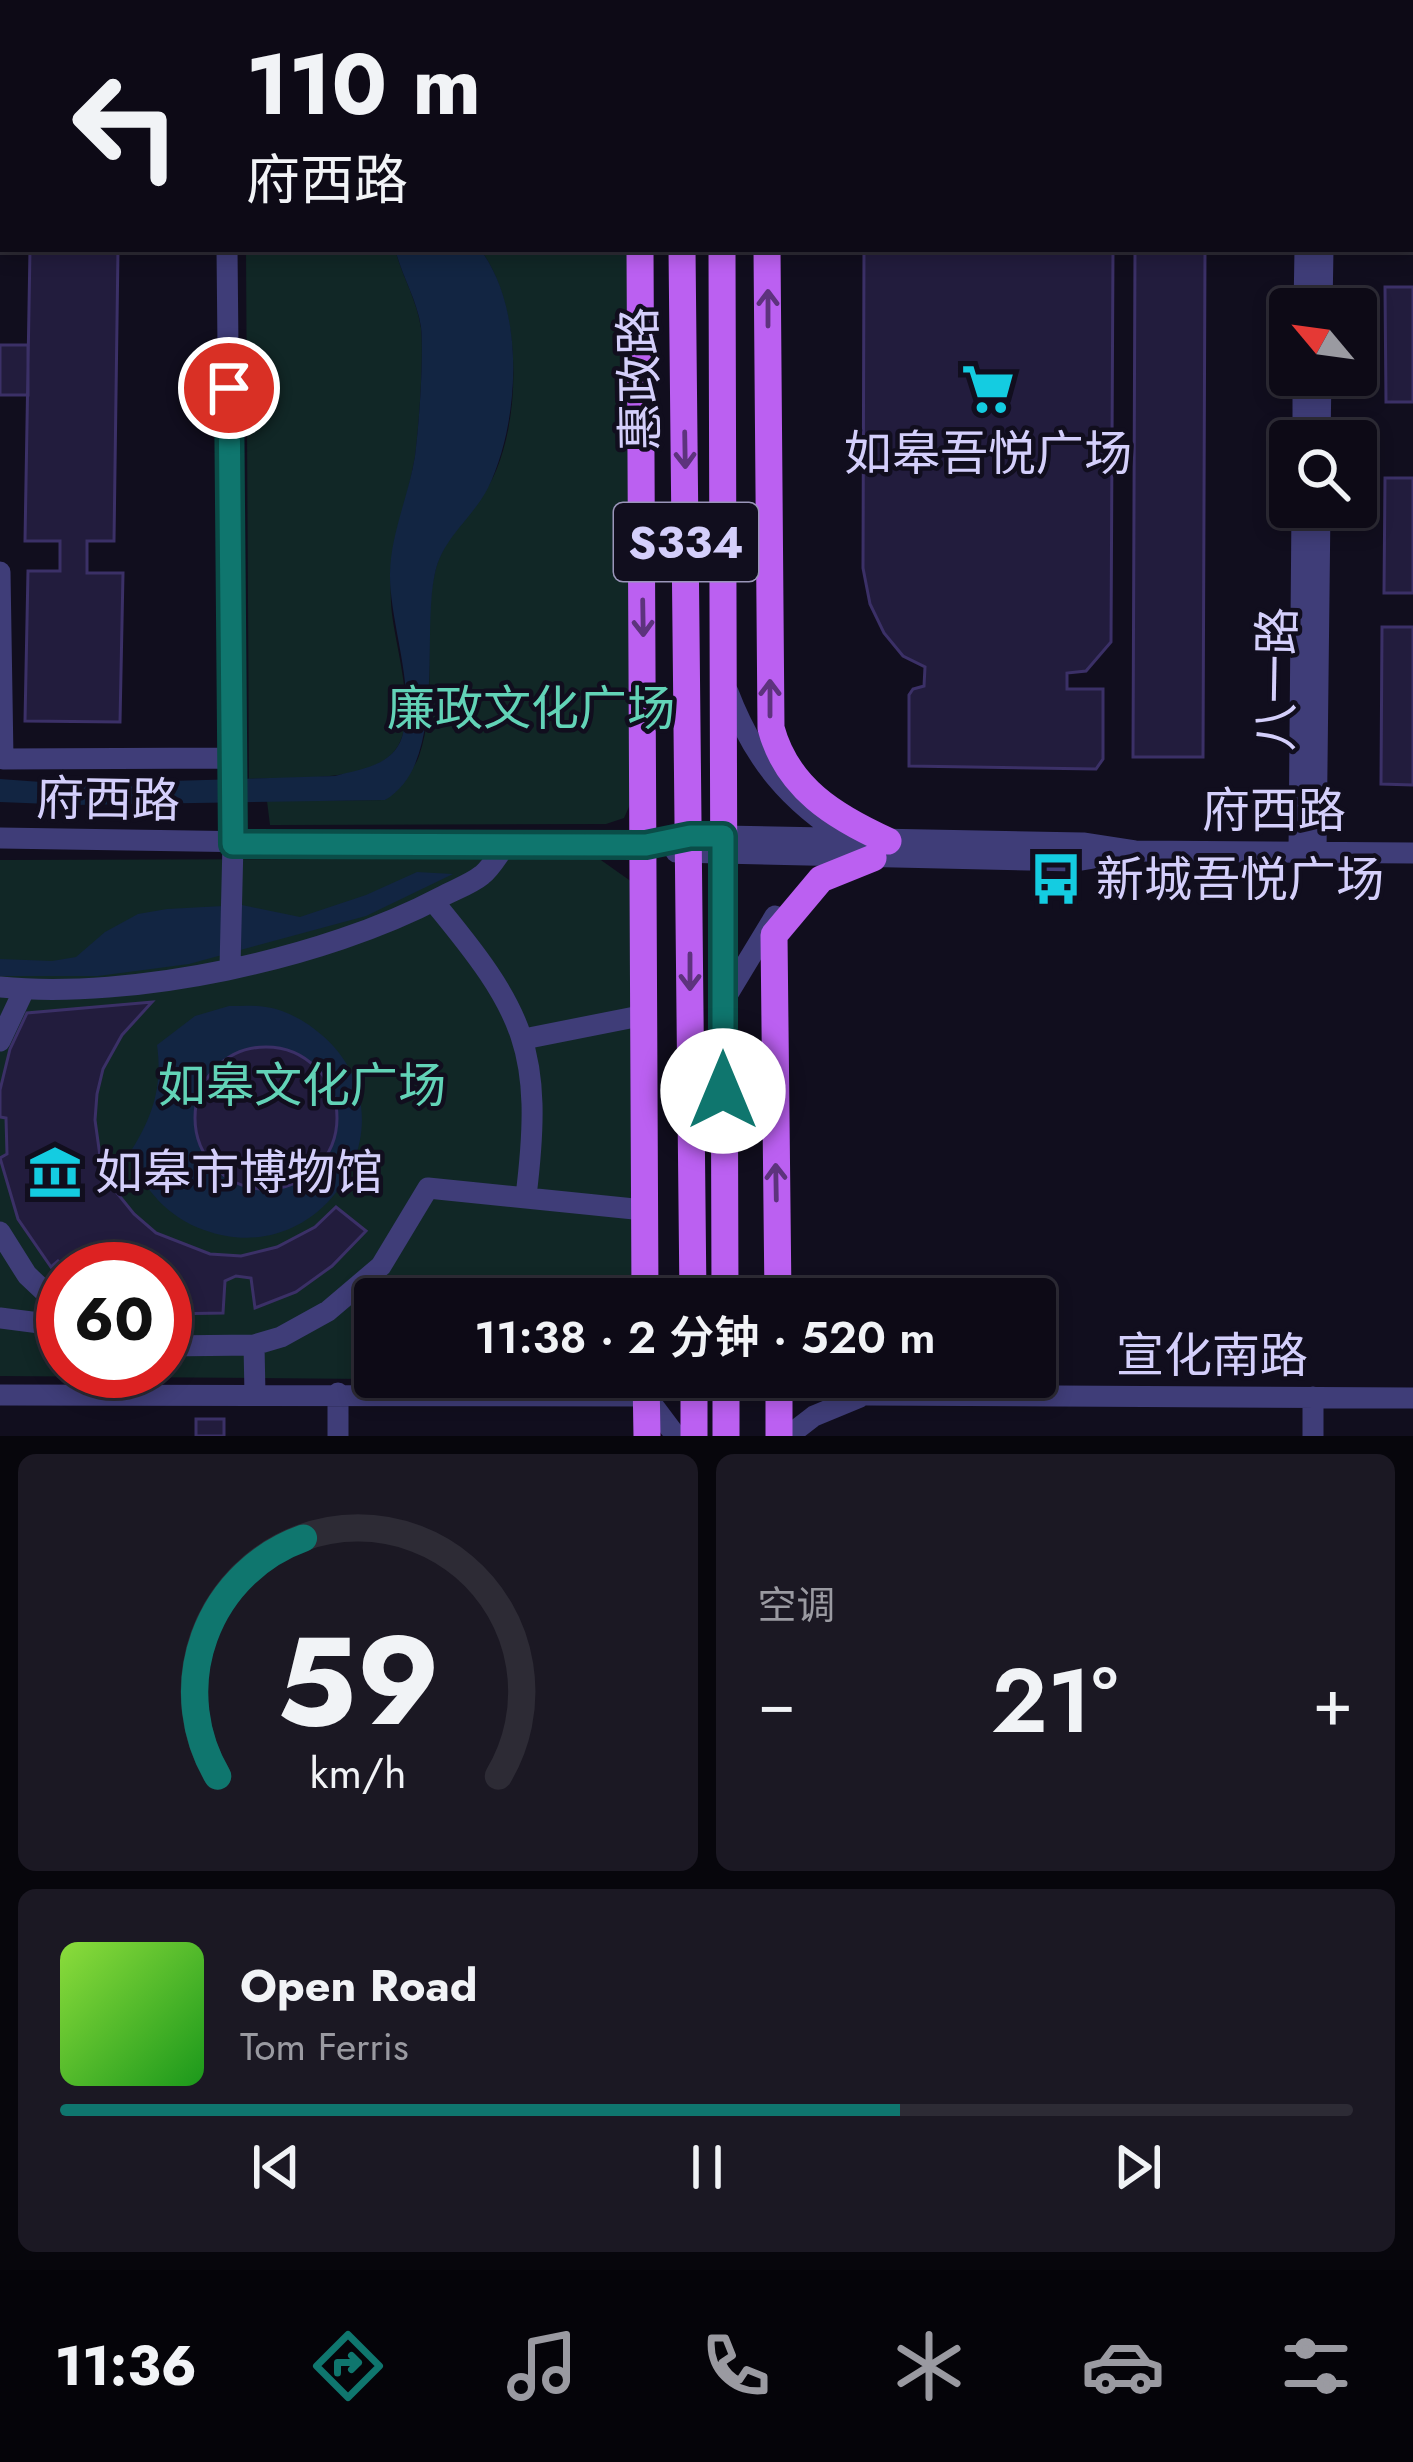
<!DOCTYPE html>
<html lang="zh">
<meta charset="utf-8">
<style>
:root{--surface:#0d0a16;--page:#1b1823;--text:#f1f3f6;--muted:#9a9aa1;--line:#2d2b35;--accent:#0f766e}
body{margin:0;font-family:Jost,"Noto Sans SC",sans-serif;background:var(--page);color:var(--text);height:100vh;display:flex;flex-direction:column;font-size:45px;white-space:nowrap}
*{box-sizing:border-box;margin:0}
p{font-size:39px;color:var(--muted)}
.icon{flex:none;width:66px;height:66px;fill:none;stroke:currentColor;stroke-width:2;stroke-linecap:round;stroke-linejoin:round}
.map{position:relative;height:1436px;overflow:hidden}
.details{display:flex;flex-direction:column;gap:18px;padding:18px;background:#07060c;flex:1}
.details>*{flex:none}
.guide{position:absolute;left:0px;top:0px;width:1413px;height:252px;box-shadow:0 6px 18px #0003,0 0 0 3px var(--line);background:#0d0a16;color:var(--text);overflow:hidden}
.needle{width:78px;rotate:299deg}
.controls{position:absolute;left:1269px;top:288px;display:grid;gap:24px}
.controls a{display:grid;place-items:center;width:108px;height:108px;border-radius:12px;background:var(--surface);box-shadow:0 6px 18px #0003,0 0 0 3px var(--line);font-size:60px}
.speed{position:absolute;left:36px;top:1242px;display:flex;gap:24px;font-size:60px;font-weight:700;text-align:center}
.speed>*{display:grid;place-content:center;width:156px;height:156px;border-radius:50%;background:var(--surface);box-shadow:0 6px 18px #0003,0 0 0 3px var(--line);line-height:1}
.speed .limit{border:18px solid #d22;background:#fff;color:#111}
.pin{position:absolute;display:grid;place-items:center;width:102px;height:102px;color:#fff;margin:-51px;border:6px solid #fff;border-radius:50%;box-shadow:0 3px 12px #0007}
.me{position:absolute;width:132px;margin:-66px;rotate:0deg;stroke-linejoin:round;filter:drop-shadow(0 0 9px #0008)}
.turn{display:flex;align-items:center;gap:42px;height:252px;padding:0 48px;font-size:54px}
.turn .icon{width:156px;height:156px;stroke-width:2.5}
.turn b{display:block;font-size:84px;line-height:102px}
.big{font-size:90px;font-weight:600;line-height:1.1}
.details .widget{flex:1;display:flex;flex-direction:column;justify-content:center;gap:18px;min-width:0;padding:0 42px;border-radius:18px;background:var(--page)}
.details .dial{align-items:center;gap:0}
.dial svg{height:312px;overflow:visible;fill:none;stroke:var(--line);stroke-width:7;stroke-linecap:round;text-anchor:middle}
.dial text{fill:var(--text);stroke:none}
.song{display:flex;align-items:center;gap:36px}
.cover{width:144px;height:144px;border-radius:18px;background:linear-gradient(135deg,hsl(90 70% 55%),hsl(120 70% 35%))}
.played{height:12px;border-radius:6px;background:linear-gradient(90deg,var(--accent) 65%,var(--line) 65%)}
.keys{display:flex;justify-content:space-around;direction:ltr}
.heat{display:flex;justify-content:space-between;align-items:center;font-size:66px;direction:ltr}
.details .tiles{flex:1;display:grid;gap:18px;grid-template-columns:1fr 1fr}
.widget:last-child{grid-column:span 2}
.trip{position:absolute;left:354px;top:1278px;width:702px;height:120px;border-radius:12px;background:var(--surface);box-shadow:0 6px 18px #0003,0 0 0 3px var(--line);font-weight:600;line-height:120px;text-align:center}
.menu{display:flex;height:192px;justify-content:space-around;align-items:center;background:#050409;color:var(--muted)}
.menu .icon{width:84px;height:84px}
.menu .selected{color:var(--accent)}
.menu b{font-size:54px;color:var(--text)}
.map>svg:first-child{display:block}
.green{fill:#112726;fill-rule:evenodd}
.water{fill:#122542}
.building{fill:#221c3d;stroke:#3b3067;stroke-width:3}
.lines{fill:none;stroke-linecap:round;stroke-linejoin:round}
.minor{stroke:#3f3d78;stroke-width:21}
.major{stroke:#bb60f1;stroke-width:27}
.oneway{stroke:#5d337d}
.route-casing{stroke:#0a4d48;stroke-width:30}
.route{stroke:#0f766e;stroke-width:21}
.labels{text-anchor:middle;stroke-width:9;stroke-linejoin:round;paint-order:stroke}
.shield{fill:#110e1e;stroke:#9a95b9;stroke-width:3}
.shield-label{font-size:45px;font-weight:bold;fill:#d4cffb}
.street-label{font-size:48px;fill:#d4cffb;stroke:#110e1e}
.poi-label{font-size:48px;fill:#d4cffb;stroke:#110e1e;text-anchor:start}
.park-label{font-size:48px;fill:#62d3b7;stroke:#110e1e}
</style>
<div class="map">
<svg width="1413" height="1436" viewBox="0 0 1413 1436">
<rect width="100%" height="100%" fill="#110e1e"/>
<path class="green" d="M246,249h149c7,27 22,51 26,79 3,27 -2,101 -6,129 -9,51 -27,90 -24,145 1,39 32,121 1,152 -29,29 -105,23 -143,25z
M480,249h153l4,540 -13,29 -18,6 -336,1 -3,-24 118,-1c11,-13 29,-29 34,-44 20,-58 2,-125 16,-184 8,-33 30,-50 48,-77 41,-60 41,-188 -3,-246z
M598,858l34,24 2,417h-259v78h240l-4,4 -611,-5v-516zM63,1269h102v102h-102z"/>
<path class="water" d="M395,249h85c46,61 40,173 8,239 -16,31 -45,49 -53,85 -14,62 13,191 -50,227l-311,5 -74,-3v-23l69,5 266,-8c25,-7 58,-10 67,-39 15,-46 -13,-115 -12,-164 1,-41 19,-78 25,-117 4,-29 9,-101 6,-129 -4,-27 -19,-51 -26,-78z
M417,872l36,2 -87,42 -177,48 -91,12h-98v-17l52,2 24,-4 29,-25 33,-18 29,-5 75,-4 58,12 66,-22z
M229,1006c12,0 25,-1 37,1 21,3 41,15 57,29 95,84 1,238 -119,194 -35,-12 -61,-41 -75,-76 23,-35 34,-67 28,-109l38,-29z"/>
<path class="building" d="M930,0h182v3h-182z
M1410,90h3v157h-3z
M30,249h88l-4,292h-27v32h36l-3,149 -95,-1 3,-150h32v-30h-35z
M864,249h249l-2,393 -25,29 -19,2v16h36v70l-7,10 -187,-3v-71l4,-6 11,-3 1,-19 -22,-11 -19,-23 -14,-29 -7,-36z
M1135,249h70l-2,508h-70z
M1385,287h28v115h-27z
M0,345h28v50h-28z
M1385,478h28v115h-29z
M1382,627h31v158l-32,-1z
M152,1002l-30,33 -19,34 -6,25 -2,26 5,36 13,32 21,26 22,19 54,21 31,2 36,-9 38,-20 21,-20 30,24 -34,35 -36,26 -41,16 -4,-30 -15,-2 -11,5 -2,32 -58,1v-45h-97l-10,-8 -7,6 -33,-48 -18,-61 7,-4 -1,-36 -6,-1v-27l10,-41 17,-36z
M195 1118a71 71 0 1 1 142 0a71 71 0 1 1-142 0Z
M196,1419h28v17h-28z"/>
<g class="lines">
<path class="minor" d="M225,0v3
M1307,3v-3
M1325,3v-3
M227,249l6,594 -3,124
M1304,309l1,-60
M1322,309l1,-60
M1303,441v-66
M1320,441l1,-66
M0,572l3,187 229,-1
M728,692c26,68 61,110 122,148
M0,838l505,8 141,-1 44,-9h33l360,7 52,8 278,2
M676,852l400,9 36,-6
M1299,852l3,-345
M1316,852l4,-345
M433,901c92,111 111,149 93,295
M0,987c133,13 324,-28 441,-90 13,-7 30,-13 41,-22 9,-7 16,-20 23,-29
M723,1002l52,-86
M524,1039l121,-24
M0,1041l24,-51
M0,1232l27,43 36,34
M0,1318l63,8
M254,1345l1,50
M165,1346l89,-1 27,-8 47,-26 53,-45 47,-78 216,22
M810,1377l56,18 547,3
M338,1393v43
M0,1395l646,1
M646,1396l30,40
M788,1436l26,-20 46,-19
M1313,1436v-39"/>
<path class="major" d="M638,0v3
M679,0v3
M722,0v3
M766,0v3
M640,249l5,1050
M682,249l11,1050
M722,249l3,1050
M767,249l4,479c16,60 64,89 117,113
M778,1299l-4,-364 47,-56 52,-21
M646,1377l1,59
M694,1377v59
M726,1377v59
M779,1436v-59"/>
</g>
<defs><path id="oneway-shaft" d="M-6 0H5M1.5-3L5.5 0L1.5 3" fill="none" stroke-width="1.6" stroke-linecap="round" stroke-linejoin="round" transform="scale(3)"/></defs>
<g class="oneway">
<use href="#oneway-shaft" transform="translate(768 308) rotate(-90)"/>
<use href="#oneway-shaft" transform="translate(685 450) rotate(89)"/>
<use href="#oneway-shaft" transform="translate(643 618) rotate(89)"/>
<use href="#oneway-shaft" transform="translate(770 698) rotate(-90)"/>
<use href="#oneway-shaft" transform="translate(690 972) rotate(90)"/>
<use href="#oneway-shaft" transform="translate(776 1182) rotate(-91)"/>
</g>
<g class="lines">
<g class="route-casing">
<path id="route" d="M229,388l4,456 413,1 44,-9h33v255"/>
</g>
<use href="#route" class="route"/>
</g>
<defs>
<g id="supermarket-bare" transform="scale(4.14)"><path d="M-6-5.5h2.5l.6 2H6L4.5 2H-2.5L-4.4-4H-6ZM-1.5 3.2a1.3 1.3 0 1 0 .1 0ZM3 3.2a1.3 1.3 0 1 0 .1 0Z" fill="#14cce1" stroke="#110e1e" stroke-width="2.5" paint-order="stroke"/></g>
<g id="bus-bare" transform="scale(4.14)"><path d="M-5-6H5V4H4V6H2V4H-2V6H-4V4H-5ZM-3.5-4V0h7V-4ZM-3.5 1.2v1.5H-2V1.2ZM2 1.2v1.5H3.5V1.2Z" fill="#14cce1" stroke="#110e1e" stroke-width="2.5" paint-order="stroke"/></g>
<g id="museum-bare" transform="scale(4.14)"><path d="M0-6L6-3V-2H-6V-3ZM-5-1h2V3h-2ZM-1-1h2V3h-2ZM3-1h2V3H3ZM-6 4H6V6H-6Z" fill="#14cce1" stroke="#110e1e" stroke-width="2.5" paint-order="stroke"/></g>
</defs>
<g fill-rule="evenodd">
<use href="#supermarket-bare" x="988" y="389"/>
<use href="#bus-bare" x="1056" y="879"/>
<use href="#museum-bare" x="55" y="1172"/>
</g>
<g class="labels">
<rect class="shield" x="614" y="503" width="144" height="78" rx="9"/>
<g class="shield-label">
<text x="686" y="558">S334</text>
</g>
<g class="street-label">
<text transform="translate(639 379) rotate(-91)" y="17">惠政路</text>
<text transform="translate(1276 679) rotate(-89)" y="17">八一路</text>
<text transform="translate(108 799) rotate(1)" y="17">府西路</text>
<text x="1274" y="827">府西路</text>
<text x="1212" y="1372">宣化南路</text>
</g>
<g class="poi-label">
<text x="988" y="470" text-anchor="middle">如皋吾悦广场</text>
<text x="1096" y="896">新城吾悦广场</text>
<text x="95" y="1189">如皋市博物馆</text>
</g>
<g class="park-label">
<text x="531" y="725">廉政文化广场</text>
<text x="302" y="1102">如皋文化广场</text>
</g>
</g>
</svg>
<div class="controls">
<a><svg class="needle" viewBox="-14 -14 28 28"><path d="M0-13l5 13h-10z" fill="#e53935"/><path d="M0 13l5-13h-10z" fill="#9a9aa1"/></svg></a>
<a><svg class="icon" aria-label="search" viewBox="0 0 24 24"><circle cx="10" cy="10" r="6"/><path d="M15 15l6 6"/></svg></a>
</div>
<div class="speed"><div class="limit">60</div></div>
<div class="pin" style="left:229px;top:388px;background:#d93025"><svg class="icon" aria-label="arrive" viewBox="0 0 24 24"><path d="M6 21V4h12l-3 4 3 4H6"/></svg></div>
<svg class="me" style="left:723px;top:1091px" viewBox="-20 -20 40 40"><circle r="19" fill="#fff"/><path d="M0-13L10 11 0 6-10 11z" fill="#0f766e"/></svg>
<div class="trip">11:38 · 2 分钟 · 520 m</div>
<div class="guide">
<div class="turn"><svg class="icon" aria-label="left" viewBox="0 0 24 24"><path d="M17 20v-9H6M10 6l-5 5 5 5"/></svg><div><b>110 m</b>府西路</div></div>
</div>
</div>
<section class="details">
<div class="tiles">
<div class="widget dial"><svg viewBox="0 0 100 80">
<path d="M14 69A42 42 0 1 1 86 69"/>
<path d="M14 69A42 42 0 0 1 36 8" stroke="#0f766e"/>
<text x="50" y="56" font-size="32" font-weight="700">59</text>
<text x="50" y="72" font-size="11">km/h</text>
</svg></div>
<div class="widget"><p>空调</p>
<div class="heat"><a>−</a><b class="big">21°</b><a>+</a></div>
</div>
<div class="widget">
<div class="song"><i class="cover"></i><div><b>Open Road</b><p>Tom Ferris</p></div></div>
<div class="played"></div>
<div class="keys"><svg class="icon" aria-label="previous" viewBox="0 0 24 24"><path d="M18 5L8 12l10 7zM5 5v14"/></svg><svg class="icon" aria-label="pause" viewBox="0 0 24 24"><path d="M8 5v14M16 5v14"/></svg><svg class="icon" aria-label="next" viewBox="0 0 24 24"><path d="M6 5l10 7-10 7zM19 5v14"/></svg></div>
</div>
</div>
</section>
<nav class="menu">
<b>11:36</b>
<svg class="icon selected" aria-label="directions" viewBox="0 0 24 24"><path d="M12 3l9 9-9 9-9-9zM9 14v-3h6M13 9l2 2-2 2"/></svg>
<svg class="icon" aria-label="music" viewBox="0 0 24 24"><path d="M9 18V5l10-2v13"/><circle cx="6" cy="18" r="3"/><circle cx="16" cy="16" r="3"/></svg>
<svg class="icon" aria-label="phone" viewBox="0 0 24 24"><path d="M5 4h4l2 5-3 2q2 4 5 5l2-3 5 2v4C11 20 4 13 5 4z"/></svg>
<svg class="icon" aria-label="climate" viewBox="0 0 24 24"><path d="M12 3v18M4 7l16 10M4 17L20 7"/></svg>
<svg class="icon" aria-label="car" viewBox="0 0 24 24"><path d="M5 17H2v-5l4-1 3-4h7l3 4 3 1v5h-3M9 17h6M6 11h13"/><circle cx="7" cy="17" r="2"/><circle cx="17" cy="17" r="2"/></svg>
<svg class="icon" aria-label="filters" viewBox="0 0 24 24"><path d="M4 7h16M4 17h16"/><circle cx="9" cy="7" r="2"/><circle cx="15" cy="17" r="2"/></svg>
</nav>
